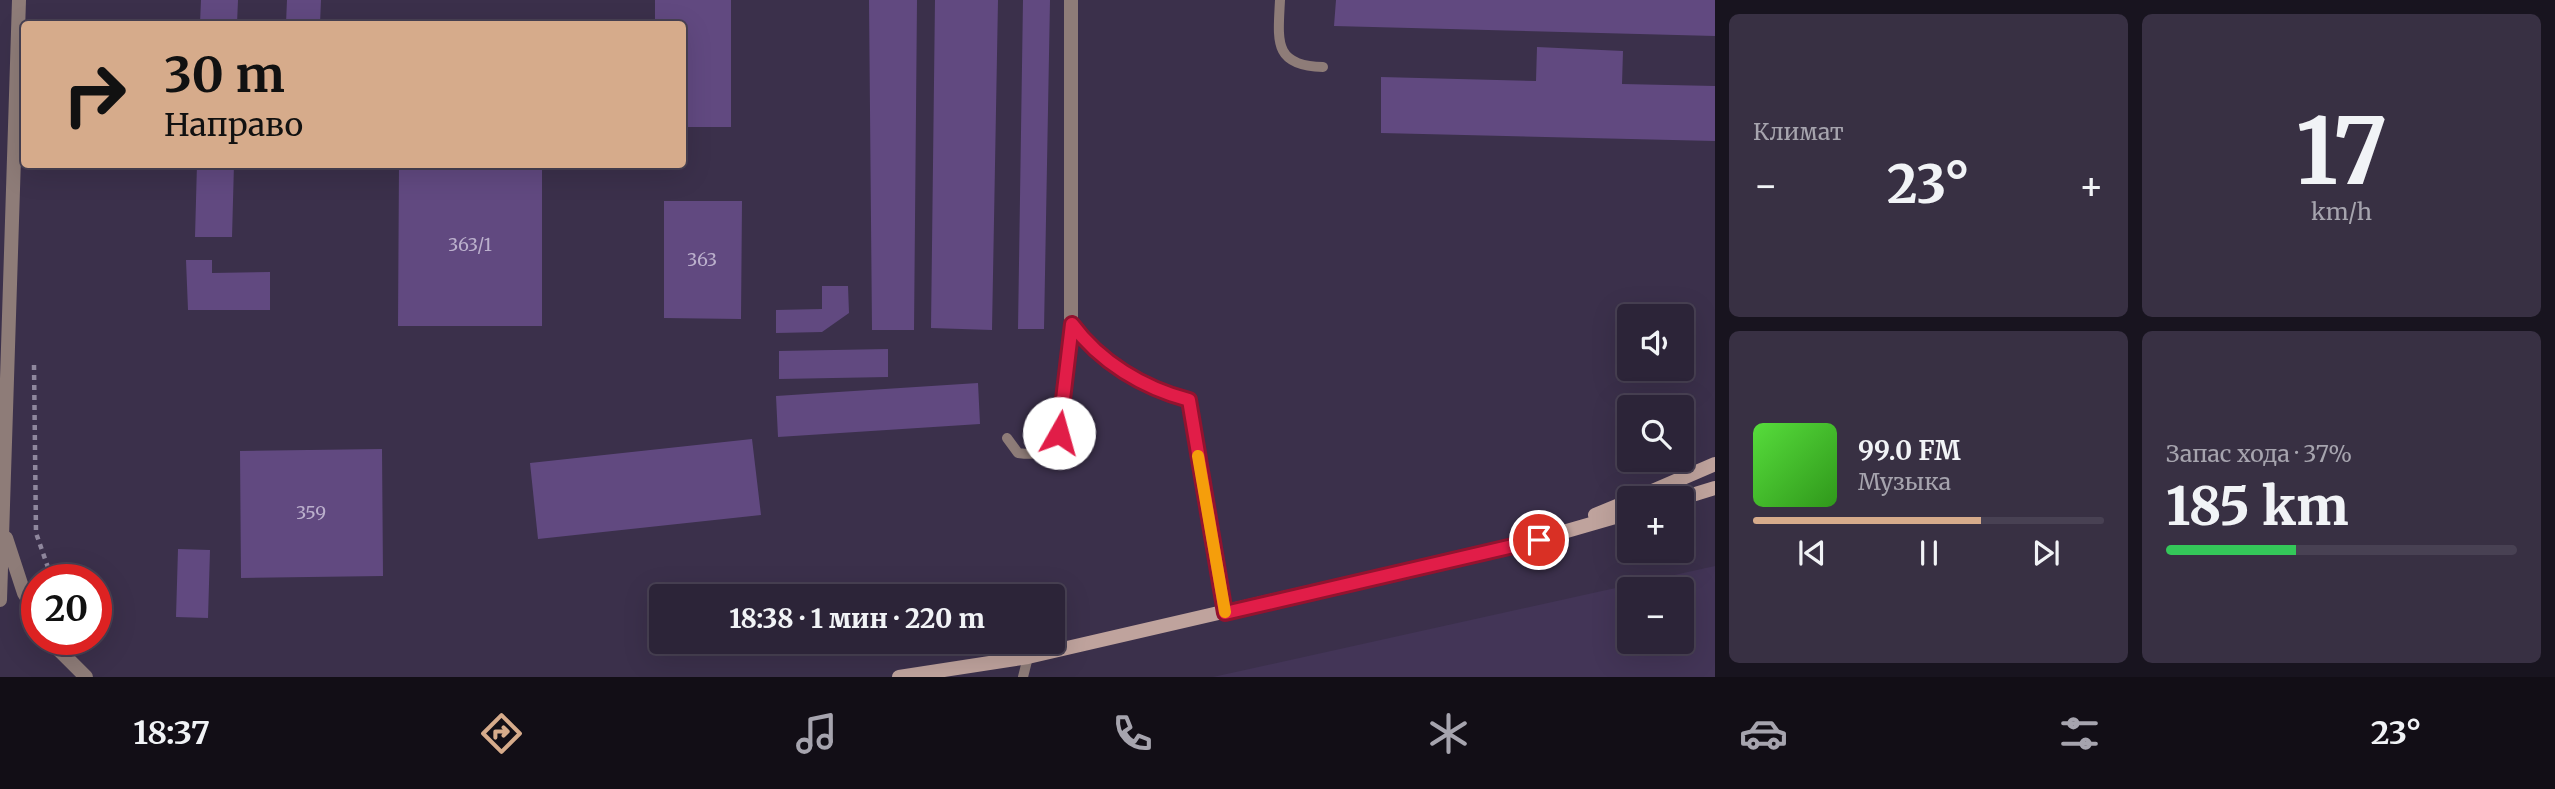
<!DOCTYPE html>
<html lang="ru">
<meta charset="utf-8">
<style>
:root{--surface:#2c2438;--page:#383043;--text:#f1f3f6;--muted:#a6a4ae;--line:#484153;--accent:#d6ab8b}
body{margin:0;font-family:Merriweather,serif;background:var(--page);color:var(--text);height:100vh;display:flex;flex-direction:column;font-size:26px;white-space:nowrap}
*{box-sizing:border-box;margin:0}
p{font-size:23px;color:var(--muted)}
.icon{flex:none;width:38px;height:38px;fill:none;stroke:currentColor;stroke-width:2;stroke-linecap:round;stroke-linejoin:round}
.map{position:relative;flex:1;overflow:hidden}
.drawer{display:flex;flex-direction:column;gap:14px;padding:14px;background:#18141f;width:840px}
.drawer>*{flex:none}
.guide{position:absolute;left:21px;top:21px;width:665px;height:147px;border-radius:7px;box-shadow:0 7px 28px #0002,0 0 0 2px var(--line);background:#d6ab8b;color:#111;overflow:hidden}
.controls{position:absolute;left:1617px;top:304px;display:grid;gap:14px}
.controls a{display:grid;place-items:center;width:77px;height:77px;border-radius:7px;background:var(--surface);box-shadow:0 7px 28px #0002,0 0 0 2px var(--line);font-size:35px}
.speed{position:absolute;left:21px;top:564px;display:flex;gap:14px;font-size:35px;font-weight:700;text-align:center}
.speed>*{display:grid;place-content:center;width:91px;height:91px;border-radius:50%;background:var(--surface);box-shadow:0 7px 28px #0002,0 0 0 2px var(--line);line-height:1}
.speed .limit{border:10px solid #d22;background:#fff;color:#111}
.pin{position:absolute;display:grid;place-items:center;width:60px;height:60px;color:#fff;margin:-30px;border:4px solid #fff;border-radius:50%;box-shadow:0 2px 7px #0007}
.me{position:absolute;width:77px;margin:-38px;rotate:7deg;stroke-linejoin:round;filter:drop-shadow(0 0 5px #0008)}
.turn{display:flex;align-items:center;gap:24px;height:147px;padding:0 28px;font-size:32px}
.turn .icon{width:91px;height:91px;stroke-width:2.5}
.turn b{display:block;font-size:49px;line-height:60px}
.big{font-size:52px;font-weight:800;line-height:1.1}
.drawer .widget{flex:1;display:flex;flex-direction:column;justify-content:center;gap:10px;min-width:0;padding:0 24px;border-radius:10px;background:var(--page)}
.drawer .dial{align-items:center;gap:0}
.dial b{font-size:91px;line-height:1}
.song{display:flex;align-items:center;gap:21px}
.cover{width:84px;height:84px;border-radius:10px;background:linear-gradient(135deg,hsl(110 70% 55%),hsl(110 70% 35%))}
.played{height:7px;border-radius:4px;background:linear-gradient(90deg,var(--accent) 65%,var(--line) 65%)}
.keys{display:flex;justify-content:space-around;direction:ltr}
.heat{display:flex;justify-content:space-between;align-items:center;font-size:38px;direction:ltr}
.charge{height:10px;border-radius:5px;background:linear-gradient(90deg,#34c759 37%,var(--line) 0)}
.drawer .tiles{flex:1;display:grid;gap:14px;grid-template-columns:repeat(2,1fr)}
.trip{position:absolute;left:649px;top:584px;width:416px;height:70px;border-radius:7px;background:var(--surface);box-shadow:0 7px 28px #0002,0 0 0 2px var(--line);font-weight:800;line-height:70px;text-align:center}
.dock{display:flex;height:112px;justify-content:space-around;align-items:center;background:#120e16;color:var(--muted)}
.dock .icon{width:49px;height:49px}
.dock .current{color:var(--accent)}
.dock b{font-size:32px;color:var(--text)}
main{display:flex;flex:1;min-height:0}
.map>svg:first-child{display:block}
.built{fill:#433557;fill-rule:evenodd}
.building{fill:#614980}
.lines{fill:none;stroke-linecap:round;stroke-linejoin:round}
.path{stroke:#8f879d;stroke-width:4.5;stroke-dasharray:5 5;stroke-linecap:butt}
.service{stroke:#8e7c78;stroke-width:10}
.minor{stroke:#8e7c78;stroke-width:14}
.secondary{stroke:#bfa39d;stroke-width:14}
.route-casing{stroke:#92132f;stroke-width:18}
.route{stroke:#e11d48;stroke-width:12}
.slow{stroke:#f59e0b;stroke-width:12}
.labels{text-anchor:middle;stroke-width:7;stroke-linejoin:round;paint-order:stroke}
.number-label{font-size:18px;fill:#bbb0cc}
</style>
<main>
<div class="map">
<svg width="1715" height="677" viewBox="0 0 1715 677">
<rect width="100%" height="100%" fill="#3b304b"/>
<path class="built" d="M1715,566v111h-502zM1629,590h53v52h-53z"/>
<path class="building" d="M201,0h37l-1,24h-37z
M287,0h34l-1,24h-34z
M655,0h76v127h-49v-103h-27z
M869,0h48l-3,330h-42z
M935,0h63l-6,330 -61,-2z
M1023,0h27l-6,329h-26z
M1336,0h379v36l-381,-10z
M1537,47l86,4 -1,33 93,2v55l-334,-8v-56l155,4z
M197,164h37l-2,73h-37z
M399,164h143v162h-144z
M664,201h78l-1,118 -77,-1z
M186,260h26v13l58,-1v38h-82z
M822,286h26l1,27 -27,19 -46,1v-23l46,-1z
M888,349v28l-109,2v-28z
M978,383l2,41 -202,13 -2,-41z
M752,439l9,76 -223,24 -8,-76z
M382,449l1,127 -142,2 -1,-127z
M178,549l32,1 -2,68 -32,-1z"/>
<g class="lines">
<path class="path" d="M34,365l2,168 16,46"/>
<path class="service" d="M1280,0c-2,41 -7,66 43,67
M1007,438l11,15c23,3 29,0 40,-20l13,-109
M1023,677l5,-20"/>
<path class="minor" d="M1071,0v324c29,38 72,64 118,75l36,214
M6,538l18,55 13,21
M0,600l19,-600
M52,639l8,12 26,26"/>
<path class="secondary" d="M1634,499l81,-35
M1679,499l36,-11
M1595,515l34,-14
M899,677l129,-20 511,-118 90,-26"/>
</g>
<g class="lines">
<g class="route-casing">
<path id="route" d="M1059,433l13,-109c28,38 71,64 117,76l36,213 314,-73"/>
</g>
<use href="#route" class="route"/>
<path class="slow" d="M1198,456l27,156"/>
</g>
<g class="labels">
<g class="number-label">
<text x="470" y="251">363/1</text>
<text x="702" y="266">363</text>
<text x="311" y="519">359</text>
</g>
</g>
</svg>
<div class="controls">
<a><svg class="icon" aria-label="sound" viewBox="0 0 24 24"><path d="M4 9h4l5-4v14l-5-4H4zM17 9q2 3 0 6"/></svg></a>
<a><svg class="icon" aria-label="search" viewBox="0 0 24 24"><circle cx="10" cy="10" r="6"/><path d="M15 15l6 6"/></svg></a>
<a>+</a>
<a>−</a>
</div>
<div class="speed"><div class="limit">20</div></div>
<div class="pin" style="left:1539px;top:540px;background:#d93025"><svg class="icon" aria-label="arrive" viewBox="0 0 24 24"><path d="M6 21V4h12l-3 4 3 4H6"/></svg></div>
<svg class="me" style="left:1059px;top:433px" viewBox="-20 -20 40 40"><circle r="19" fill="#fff"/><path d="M0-13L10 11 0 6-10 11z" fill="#e11d48"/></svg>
<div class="trip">18:38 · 1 мин · 220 m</div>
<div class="guide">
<div class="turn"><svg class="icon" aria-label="right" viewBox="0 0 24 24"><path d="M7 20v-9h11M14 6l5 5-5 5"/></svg><div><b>30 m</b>Направо</div></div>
</div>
</div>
<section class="drawer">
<div class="tiles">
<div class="widget"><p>Климат</p>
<div class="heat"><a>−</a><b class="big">23°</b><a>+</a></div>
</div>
<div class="widget dial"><b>17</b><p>km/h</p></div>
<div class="widget">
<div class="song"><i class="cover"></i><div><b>99.0 FM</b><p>Музыка</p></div></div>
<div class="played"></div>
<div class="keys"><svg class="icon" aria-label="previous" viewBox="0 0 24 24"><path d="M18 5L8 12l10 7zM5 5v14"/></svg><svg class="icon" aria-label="pause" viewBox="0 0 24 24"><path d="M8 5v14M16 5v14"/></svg><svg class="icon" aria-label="next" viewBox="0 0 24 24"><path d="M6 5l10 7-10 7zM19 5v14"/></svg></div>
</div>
<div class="widget"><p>Запас хода · 37%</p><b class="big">185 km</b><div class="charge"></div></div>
</div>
</section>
</main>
<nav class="dock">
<b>18:37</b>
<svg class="icon current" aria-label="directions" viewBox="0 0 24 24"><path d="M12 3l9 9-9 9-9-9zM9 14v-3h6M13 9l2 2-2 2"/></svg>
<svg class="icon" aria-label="music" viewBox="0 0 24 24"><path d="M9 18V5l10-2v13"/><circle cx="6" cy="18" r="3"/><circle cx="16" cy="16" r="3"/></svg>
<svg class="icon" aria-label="phone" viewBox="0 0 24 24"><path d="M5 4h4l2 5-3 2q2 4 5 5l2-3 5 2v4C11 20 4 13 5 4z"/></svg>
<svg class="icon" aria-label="climate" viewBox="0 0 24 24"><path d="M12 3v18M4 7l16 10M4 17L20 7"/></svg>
<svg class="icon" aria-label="car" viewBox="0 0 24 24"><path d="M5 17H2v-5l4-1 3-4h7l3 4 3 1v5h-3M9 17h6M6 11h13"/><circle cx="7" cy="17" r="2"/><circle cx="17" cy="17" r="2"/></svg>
<svg class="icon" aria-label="filters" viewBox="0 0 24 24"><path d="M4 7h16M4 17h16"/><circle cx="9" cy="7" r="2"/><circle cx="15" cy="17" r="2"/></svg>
<b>23°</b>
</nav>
